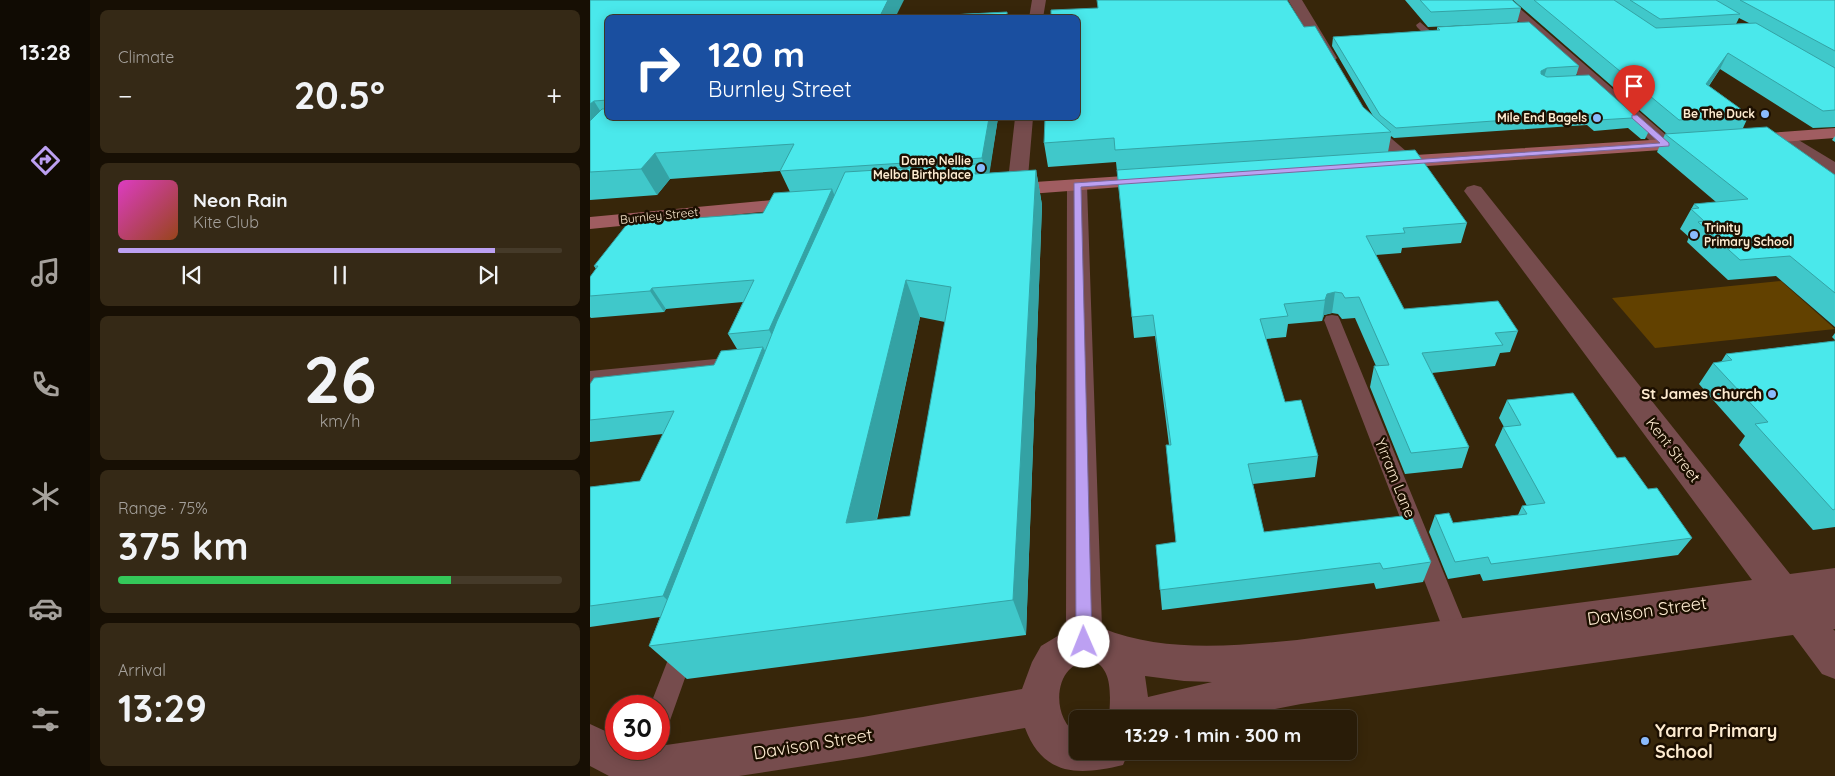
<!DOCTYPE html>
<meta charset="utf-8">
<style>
:root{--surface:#291c08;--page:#352916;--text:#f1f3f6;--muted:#a5a19c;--line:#453a29;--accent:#bca0f2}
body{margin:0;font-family:Quicksand,sans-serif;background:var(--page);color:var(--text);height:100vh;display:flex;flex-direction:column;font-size:19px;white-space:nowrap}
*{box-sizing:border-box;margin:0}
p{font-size:16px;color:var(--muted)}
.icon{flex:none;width:28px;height:28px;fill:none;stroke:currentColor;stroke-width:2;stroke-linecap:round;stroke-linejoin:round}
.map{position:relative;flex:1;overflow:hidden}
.sheet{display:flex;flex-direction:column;gap:10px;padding:10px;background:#170f04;width:500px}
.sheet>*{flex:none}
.guide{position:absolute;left:15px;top:15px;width:475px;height:105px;border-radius:8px;box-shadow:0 2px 12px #0003,0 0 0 1px var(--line);background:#1a4fa0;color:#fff;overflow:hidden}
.speed{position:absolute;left:15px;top:695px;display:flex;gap:10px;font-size:25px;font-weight:700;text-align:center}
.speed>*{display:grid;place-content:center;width:65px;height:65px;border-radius:50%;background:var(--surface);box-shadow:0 2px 12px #0003,0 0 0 1px var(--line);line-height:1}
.speed .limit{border:8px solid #d22;background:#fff;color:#111}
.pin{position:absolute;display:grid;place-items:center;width:42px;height:42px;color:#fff;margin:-51px -21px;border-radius:50% 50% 50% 0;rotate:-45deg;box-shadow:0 0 5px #0007}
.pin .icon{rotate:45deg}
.me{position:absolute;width:55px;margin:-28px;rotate:359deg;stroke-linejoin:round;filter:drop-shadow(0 0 4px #0008)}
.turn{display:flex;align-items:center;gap:18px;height:105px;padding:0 20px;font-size:22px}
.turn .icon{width:65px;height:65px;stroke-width:2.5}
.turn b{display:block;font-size:35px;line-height:42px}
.big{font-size:38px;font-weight:800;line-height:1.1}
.sheet .card{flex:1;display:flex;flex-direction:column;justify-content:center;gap:8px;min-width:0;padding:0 18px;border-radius:8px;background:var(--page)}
.sheet .dial{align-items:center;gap:0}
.dial b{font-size:65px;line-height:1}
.song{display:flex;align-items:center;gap:15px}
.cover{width:60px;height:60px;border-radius:8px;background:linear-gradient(135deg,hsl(310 70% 55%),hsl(20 70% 35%))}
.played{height:5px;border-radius:2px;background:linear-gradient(90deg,var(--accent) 85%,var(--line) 85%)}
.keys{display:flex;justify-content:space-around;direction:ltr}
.heat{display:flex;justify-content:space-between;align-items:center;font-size:28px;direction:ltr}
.charge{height:8px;border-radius:4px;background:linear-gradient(90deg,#34c759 75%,var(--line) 0)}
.trip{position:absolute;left:479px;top:710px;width:288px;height:50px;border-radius:8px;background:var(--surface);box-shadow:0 2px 12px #0003,0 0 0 1px var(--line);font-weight:800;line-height:50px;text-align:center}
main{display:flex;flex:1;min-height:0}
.tabs{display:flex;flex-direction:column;width:90px;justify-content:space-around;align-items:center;background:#100b03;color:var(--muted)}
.tabs .icon{width:35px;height:35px}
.tabs .current{color:var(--accent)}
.tabs b{font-size:22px;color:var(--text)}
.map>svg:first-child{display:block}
.green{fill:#624100}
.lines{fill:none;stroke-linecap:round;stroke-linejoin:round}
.service{fill:#764c4d;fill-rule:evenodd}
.minor{fill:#764c4d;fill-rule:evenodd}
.secondary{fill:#a05d61;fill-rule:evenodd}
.wall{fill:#40c8ca;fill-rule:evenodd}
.shaded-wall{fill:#34a2a4}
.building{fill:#4ae8eb;stroke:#34a2a4;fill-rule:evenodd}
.route{fill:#bca0f2;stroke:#7a689d}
.poi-dot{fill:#8abafc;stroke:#1c0f00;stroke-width:2}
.labels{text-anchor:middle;stroke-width:5;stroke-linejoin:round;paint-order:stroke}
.far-poi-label{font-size:12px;font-weight:bold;fill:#fdebd0;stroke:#1c0f00;text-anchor:end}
.far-street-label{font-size:12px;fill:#fdebd0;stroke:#1c0f00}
.poi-label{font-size:15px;font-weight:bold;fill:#fdebd0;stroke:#1c0f00;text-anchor:end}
.street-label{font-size:15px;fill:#fdebd0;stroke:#1c0f00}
.near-street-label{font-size:18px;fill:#fdebd0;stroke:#1c0f00}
.near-poi-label{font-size:18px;font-weight:bold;fill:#fdebd0;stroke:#1c0f00;text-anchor:start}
</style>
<main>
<nav class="tabs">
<b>13:28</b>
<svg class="icon current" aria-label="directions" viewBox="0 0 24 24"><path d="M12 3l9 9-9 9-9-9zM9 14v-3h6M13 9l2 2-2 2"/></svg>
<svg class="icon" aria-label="music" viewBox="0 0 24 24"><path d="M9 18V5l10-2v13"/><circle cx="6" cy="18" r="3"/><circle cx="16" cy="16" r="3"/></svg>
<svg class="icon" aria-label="phone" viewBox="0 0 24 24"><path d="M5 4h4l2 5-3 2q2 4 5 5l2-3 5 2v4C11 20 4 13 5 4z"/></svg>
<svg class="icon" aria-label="climate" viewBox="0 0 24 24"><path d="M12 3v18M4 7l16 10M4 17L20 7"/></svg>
<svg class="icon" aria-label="car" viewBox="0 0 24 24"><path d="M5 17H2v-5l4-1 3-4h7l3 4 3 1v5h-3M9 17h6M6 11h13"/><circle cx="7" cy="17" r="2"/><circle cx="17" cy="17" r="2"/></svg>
<svg class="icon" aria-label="filters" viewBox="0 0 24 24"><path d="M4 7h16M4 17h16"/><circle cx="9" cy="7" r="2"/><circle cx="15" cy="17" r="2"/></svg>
</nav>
<section class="sheet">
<div class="card"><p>Climate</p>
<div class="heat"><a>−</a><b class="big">20.5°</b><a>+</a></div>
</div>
<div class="card">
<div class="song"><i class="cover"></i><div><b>Neon Rain</b><p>Kite Club</p></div></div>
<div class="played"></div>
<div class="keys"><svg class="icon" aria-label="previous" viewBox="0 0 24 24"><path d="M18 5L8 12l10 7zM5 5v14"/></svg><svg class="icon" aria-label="pause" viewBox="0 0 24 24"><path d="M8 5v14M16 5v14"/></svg><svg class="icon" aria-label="next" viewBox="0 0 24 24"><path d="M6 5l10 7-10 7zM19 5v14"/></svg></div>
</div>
<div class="card dial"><b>26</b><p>km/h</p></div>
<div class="card"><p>Range · 75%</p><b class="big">375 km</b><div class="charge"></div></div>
<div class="card"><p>Arrival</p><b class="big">13:29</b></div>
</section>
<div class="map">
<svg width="1245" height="776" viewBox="0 0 1245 776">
<rect width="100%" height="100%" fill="#37260a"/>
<path class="green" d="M1191,281l54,48 -180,19 -43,-50z"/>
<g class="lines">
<path class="service" d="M830,22l15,13v4h-6l-12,-12 -1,-2z
M742,315l6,1 2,4 130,317 -4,8 -8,3 -8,-3 -4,-8 -122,-317 2,-4z
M146,357l6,2 2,4 -2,4 -152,16v-12z
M94,636l8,3 4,8 -28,79 -9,4v-24h-9l26,-67z"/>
<path class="minor" d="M442,0h14l-3,18h-14z
M698,0h14l35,58 -3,3h-10z
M905,0h15l163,141 2,4 -2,4 -7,2 -7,-2z
M774,114l6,1 7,11 37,32 3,4 -3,4 -7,2 -7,-2 -36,-33 -9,-14 3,-4z
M425,118h18l-6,71 -3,4 -7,2 -7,-2 -3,-4z
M1191,132l6,1 48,29v14l-7,-2 -53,-33 -3,-4 3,-4z
M487,179l7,2 3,4 15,443c61,25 131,18 195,12l455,-60 -285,-385 -3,-4 3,-4 7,-2 7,2 309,387 45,-6v61h-2l2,2v48l-13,-5 -29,-39 -492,69 -77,15h-115c1,-21 6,-56 -23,-60 -6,3 -12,6 -17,11 -16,17 -12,53 9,64v17h51l-6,14c-45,11 -80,11 -98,-37l-162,29 -124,19h-130l-19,-10v-42l26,12v13h43v-3l204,-29 159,-28 10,-27 9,-16 25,-15 1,-446 3,-4zM555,676l39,5 28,1 -64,15z"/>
<path class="secondary" d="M1245,128v10l-92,7 -6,-1 -3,-4 3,-4 6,-1z
M1108,137l7,2 2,4 -2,4 -321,22 -7,-2 -3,-4 3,-4 7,-2z
M564,174l7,2 3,4 -3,4 -158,12 -7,-2 -3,-4 3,-4 7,-2z
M215,197l7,2 3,4 -3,4 -222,22v-12z"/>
</g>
<path class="wall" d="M0,0l305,17 112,-5 1,6h-400v100h390l-9,55 47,-3 6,35 -16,430 -339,44 -38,-33 11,-29 -70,10v-140l50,-6 23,-47 -73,8v-58l124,-19 23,-16 -9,-15 15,-32 -77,7 -2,3 -73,6 -1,-1v-40l6,-8 -2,-3 169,-53 27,-21 -10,-21 -110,8 -13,16 -67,5zM330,317l25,5 -35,194 -33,4z
M815,0h107l9,8 -4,15 -89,4z
M923,0h322v127l-22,1 -93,-59 -11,17 40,29 -6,13 92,47v152l-59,-51 -48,4 -41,-38 2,-5 -9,-8 14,-25 22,-2 -59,-50 8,-18h2zM1149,18l10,5 -13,1z
M508,8l206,19 59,80 10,9 -41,-70 1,-9 104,-7v-3l142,39 -3,10 74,53 -5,10h-4l-13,-11 -34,3 -7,-6 -193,13 -3,-2 -3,16 79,71 -6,20 -59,5 -1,5 -25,2 28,54 114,22 -8,21 -10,1 -5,13 -63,7 37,74 -7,21 -57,6 -35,-87 4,-21h2l-21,-48 -13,1 -4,-5 -6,-1 -8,2 -2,6 -34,3 -2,13 -20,2 19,63 33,54 -3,21 -62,7 11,48 167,30 -8,20 -47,7 -2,-6 -212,27 -6,-65 20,-2 -10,-98h3l-14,-109 -21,2 -18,-176 -68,5 -4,-24z
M1245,136v6l-3,-2z
M1245,333v7l-3,-3z
M1245,341v186l-22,3 -74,-85 6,-9 -46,-52 14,-21 8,-1 5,-8z
M917,400l110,58 31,31 44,49 -14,17 -195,26 -3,-7 -32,5 -19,-47 6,-17 18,8 65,-8 4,-9h5l-32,-61 8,-18h1l-5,-9z"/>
<path class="shaded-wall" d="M298,0h16l-9,18h-16z
M1138,53l-8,16 -22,32 8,-17z
M957,68l-3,9 -6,3 3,-9z
M4,101l15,24 -19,17v-38z
M399,118h9l-10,65 -6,-25z
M65,153l15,26 -13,16 -16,-26z
M387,164l8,35 -10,-25z
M446,170l6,35 -16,430 -13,-35z
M242,189l8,20 -59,142 -12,-21z
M316,280l14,37 -52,242 -22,-36z
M62,288l14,21 -2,3 -14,-21z
M745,292l-3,21 -8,2 -2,6 3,-21 2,-6z
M173,347l11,20 -92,247 -19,-18z"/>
<path class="building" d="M0,0h298l-9,18h-271v82l-14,1 -4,3z
M507,0h190l17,27 11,-1 48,81 28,25 -276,18 -1,-12 -70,5 1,-25h33v-100h-27v-8l47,-2z
M830,0h92l9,8 -90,4z
M944,0h80l42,28 100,-5 79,45v42l-12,1 -95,-58 -22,31 43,31 -70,5z
M1040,0h86l24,14 -80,5z
M1150,0h95v51z
M417,12v6h-114z
M939,22l50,44 -32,2 -6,3v3l6,3 42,-2 61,54h-4l-14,-11 -34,2 -7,-6 -195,14 -16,-13 -47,-78 107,-7 -3,-3z
M12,109h6v9h381l-7,40 -202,13 14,-27 -139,9 -14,16 -51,3v-51z
M1177,127l68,48v118l-45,-37 -50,4 -42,-38 6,-1 -13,-12 8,-1 -5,-4 54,-5 -83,-65z
M825,150l52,73 -64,5 2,5 -39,3 38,73 94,-8 20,30 -23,2 8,12 -81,8 47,94 -58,6 -37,-87 15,-1 -30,-68 -14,1 -3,-5 -7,-1 -8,2 -2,6 -41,4 4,12 -28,3 25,83 16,-2 17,56 -70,8 16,68 147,-17 20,47 -48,7 -3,-6 -220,27 -4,-45 20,-3 -10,-97h5l-18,-130 -21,2 -15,-147z
M387,164l-2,10 61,-4 -23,430 -364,46 128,-325 68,-149zM316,280l45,7 -41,229 -64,7z
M242,189l-63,141 -41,4 26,-54 -102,8 -2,3 -60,5v-19l8,-11h-4l34,-43 135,-10 11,-20z
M1245,341v168l-2,1 -78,-86 13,-2 -55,-59 19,-3 -6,-6z
M173,347l-100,249 -73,10v-119l50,-6 34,-70 -84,9v-36l4,-6 120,-13 7,-14z
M983,393l44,65 8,-1 23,32 9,-1 35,50 -201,26 -3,-7 -33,5 -20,-47 14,-2 4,10 74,-9 -5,-8 23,-3 -42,-76 18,-2 -14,-25z"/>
<path class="route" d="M1042,115h5l32,28v3l-588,41 11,455 -2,5 -6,2 -5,-2 -3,-5 -2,-459 586,-40 -28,-25z"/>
<g class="poi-dot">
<circle cx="1175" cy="114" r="5"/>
<circle cx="1007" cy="118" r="5"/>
<circle cx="391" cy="168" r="5"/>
<circle cx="1104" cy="235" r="5"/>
<circle cx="1182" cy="394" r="5"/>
<circle cx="1055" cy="741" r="5"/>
</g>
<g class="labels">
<g class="far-poi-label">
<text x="1165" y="118">Be The Duck</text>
<text x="997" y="122">Mile End Bagels</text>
<text x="381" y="165">Dame Nellie<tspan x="381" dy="14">Melba Birthplace</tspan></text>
<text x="1114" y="232" text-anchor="start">Trinity<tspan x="1114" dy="14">Primary School</tspan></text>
</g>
<g class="far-street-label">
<text transform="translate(69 216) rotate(-6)" y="4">Burnley Street</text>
</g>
<g class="poi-label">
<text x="1172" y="399">St James Church</text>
</g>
<g class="street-label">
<text transform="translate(1083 450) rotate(52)" y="5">Kent Street</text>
<text transform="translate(805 478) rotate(68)" y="5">Yirram Lane</text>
</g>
<g class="near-street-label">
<text transform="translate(1057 611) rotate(-8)" y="6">Davison Street</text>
<text transform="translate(223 744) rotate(-9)" y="6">Davison Street</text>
</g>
<g class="near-poi-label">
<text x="1065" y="737">Yarra Primary<tspan x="1065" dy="21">School</tspan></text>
</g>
</g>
</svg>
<div class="speed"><div class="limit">30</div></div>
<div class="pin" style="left:1044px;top:116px;background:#d93025"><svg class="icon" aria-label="arrive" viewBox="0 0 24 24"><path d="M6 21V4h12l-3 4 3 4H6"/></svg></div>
<svg class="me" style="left:494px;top:642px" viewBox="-20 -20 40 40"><circle r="19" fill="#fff"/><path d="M0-13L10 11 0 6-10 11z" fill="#bca0f2"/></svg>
<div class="trip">13:29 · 1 min · 300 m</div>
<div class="guide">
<div class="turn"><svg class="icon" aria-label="right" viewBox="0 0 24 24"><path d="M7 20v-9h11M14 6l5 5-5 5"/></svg><div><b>120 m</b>Burnley Street</div></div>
</div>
</div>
</main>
